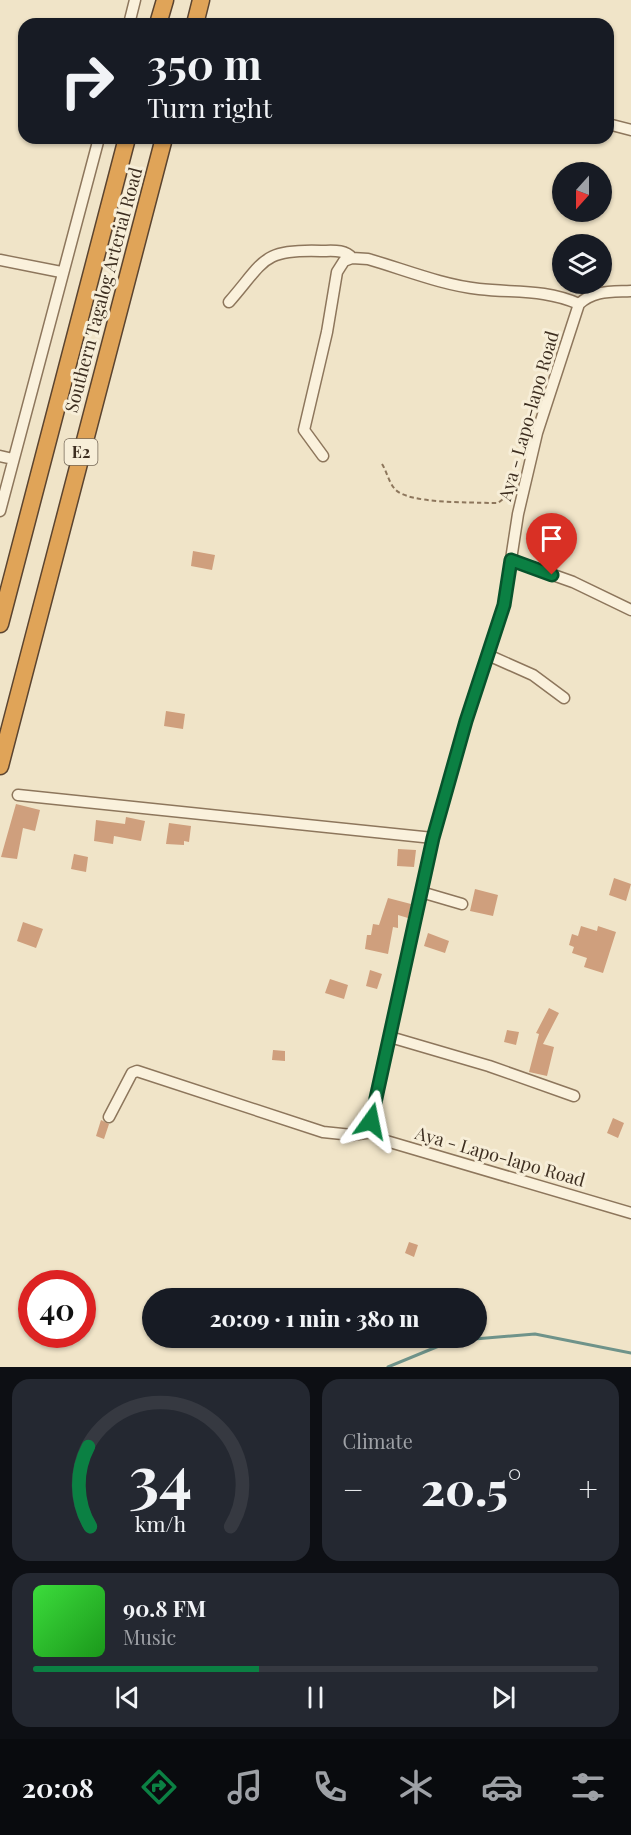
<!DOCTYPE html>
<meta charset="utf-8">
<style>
:root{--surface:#171b24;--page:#242831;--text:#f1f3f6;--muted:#9ea1a6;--line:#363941;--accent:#0b8043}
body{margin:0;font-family:"Playfair Display",serif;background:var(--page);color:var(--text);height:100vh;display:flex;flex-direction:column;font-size:22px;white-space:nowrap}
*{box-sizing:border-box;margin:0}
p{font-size:20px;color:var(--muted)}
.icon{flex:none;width:33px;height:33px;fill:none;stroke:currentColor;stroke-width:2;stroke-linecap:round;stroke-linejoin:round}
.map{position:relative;height:1367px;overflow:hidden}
.details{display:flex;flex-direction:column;gap:12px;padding:12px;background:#0d0f14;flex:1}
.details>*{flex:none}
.top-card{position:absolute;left:18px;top:18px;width:596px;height:126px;border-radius:18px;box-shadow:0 2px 4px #0004;background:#171b24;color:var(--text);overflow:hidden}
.needle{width:39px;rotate:201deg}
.tools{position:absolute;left:552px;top:162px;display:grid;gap:12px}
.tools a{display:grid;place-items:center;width:60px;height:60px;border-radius:50%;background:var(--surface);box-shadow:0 2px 4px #0004;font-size:30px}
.speed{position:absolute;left:18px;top:1270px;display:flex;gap:12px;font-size:30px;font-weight:700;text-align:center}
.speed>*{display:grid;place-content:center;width:78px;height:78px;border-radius:50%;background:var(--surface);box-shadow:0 2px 4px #0004;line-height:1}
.speed .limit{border:9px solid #d22;background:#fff;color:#111}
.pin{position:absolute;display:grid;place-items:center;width:51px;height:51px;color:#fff;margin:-62px -26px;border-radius:50% 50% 50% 0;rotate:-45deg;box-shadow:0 0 6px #0007}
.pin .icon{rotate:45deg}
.me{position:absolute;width:66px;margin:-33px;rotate:12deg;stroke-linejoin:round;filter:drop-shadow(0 0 4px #0008)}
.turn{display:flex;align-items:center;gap:21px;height:126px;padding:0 30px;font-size:27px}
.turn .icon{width:78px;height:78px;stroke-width:2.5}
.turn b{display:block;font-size:42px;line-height:51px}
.big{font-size:45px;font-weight:800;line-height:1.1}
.details .widget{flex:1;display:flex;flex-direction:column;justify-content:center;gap:9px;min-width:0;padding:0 21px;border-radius:18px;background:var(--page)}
.details .dial{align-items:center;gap:0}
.dial svg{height:156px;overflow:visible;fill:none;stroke:var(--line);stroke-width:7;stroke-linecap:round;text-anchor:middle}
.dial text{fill:var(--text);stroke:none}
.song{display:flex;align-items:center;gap:18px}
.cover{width:72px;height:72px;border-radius:9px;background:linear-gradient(135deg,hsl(120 70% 55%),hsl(120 70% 35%))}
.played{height:6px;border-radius:3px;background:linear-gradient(90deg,var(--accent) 40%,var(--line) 40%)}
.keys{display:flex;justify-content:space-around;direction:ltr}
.heat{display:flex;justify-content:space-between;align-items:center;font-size:33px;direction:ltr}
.details .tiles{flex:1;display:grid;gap:12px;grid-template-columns:1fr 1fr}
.widget:last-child{grid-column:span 2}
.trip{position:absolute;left:142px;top:1288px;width:345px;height:60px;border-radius:30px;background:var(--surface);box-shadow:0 2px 4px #0004;font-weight:800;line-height:60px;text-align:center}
.menu{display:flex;height:96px;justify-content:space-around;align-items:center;background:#090b0e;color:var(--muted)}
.menu .icon{width:42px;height:42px}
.menu .current{color:var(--accent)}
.menu b{font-size:27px;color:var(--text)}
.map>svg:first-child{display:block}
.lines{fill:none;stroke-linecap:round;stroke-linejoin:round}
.stream{stroke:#6f938a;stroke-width:3}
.building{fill:#cf9f7d}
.minor-casing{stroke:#8d765c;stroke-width:13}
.highway-casing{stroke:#5b4430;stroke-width:19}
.path{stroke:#8d765c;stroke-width:2;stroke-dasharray:4.5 3;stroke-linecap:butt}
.minor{stroke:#faf1dc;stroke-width:10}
.highway{stroke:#e0a458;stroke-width:16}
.route-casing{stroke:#07532c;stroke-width:15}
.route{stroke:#0b8043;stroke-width:10}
.labels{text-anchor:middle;stroke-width:6;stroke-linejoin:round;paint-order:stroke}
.shield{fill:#f7eed8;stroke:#756857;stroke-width:1.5}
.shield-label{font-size:16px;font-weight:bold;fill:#3d2e20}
.street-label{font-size:18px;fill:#3d2e20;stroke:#f7eed8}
</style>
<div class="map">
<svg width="631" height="1367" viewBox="0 0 631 1367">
<rect width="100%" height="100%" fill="#f0e4c8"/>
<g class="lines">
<path class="stream" d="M388,1367l63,-26 84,-7 96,19"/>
</g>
<path class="building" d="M193,551l22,4 -3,15 -21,-4z
M166,711l19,3 -2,15 -19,-3z
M16,804l24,6 -5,21 -12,-3 -6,31 -16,-2z
M126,817l19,4 -4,20 -27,-5 -1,8 -19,-3 2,-21 29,4z
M169,823l22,3 -2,16 -5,-1v4l-18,-1z
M398,849l18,1 -2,17 -17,-1z
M74,854l14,3 -2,15 -15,-3z
M614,878l17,6 -5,17 -17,-6z
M475,889l23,6 -5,21 -23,-5z
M388,898l23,6 -3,14 -10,-3v13l-5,-1 -5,27 -23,-5 2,-14h4l2,-11 6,1z
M23,922l20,7 -7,19 -19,-7z
M581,926l16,5 1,-5 18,6 -13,41 -19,-6 3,-9 -15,-5 2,-6 -5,-2 3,-11 6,2z
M428,933l21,8 -4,12 -21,-7z
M370,970l12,4 -5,15 -11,-3z
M330,979l18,6 -4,14 -19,-6z
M549,1008l10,5 -16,31 11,3 -7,29 -18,-4 10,-38 -3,-1z
M507,1030l12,2 -3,13 -12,-3z
M273,1050l12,1v10l-13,-1z
M613,1118l11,5 -6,15 -11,-5z
M101,1120l8,4 -5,15 -8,-3z
M409,1242l9,3 -4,12 -9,-4z
M333,1288l15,3 -2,8h-15z"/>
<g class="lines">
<g class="minor-casing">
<path id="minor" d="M129,24l6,-24
M608,124l23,6
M0,260l61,12
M631,291c-20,1 -37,-1 -52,13l-42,129 -19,81 -14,91 -38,116 -33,117 -62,283 1,11 11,8 248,73
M229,302c36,-41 32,-53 92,-51 11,0 24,-2 31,7
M0,456l13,3
M323,456l-19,-26 23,-98 10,-60 7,-11 8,-3 16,1c35,10 74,26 111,30 36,4 66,0 100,15
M0,511l99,-373
M511,560l62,22 58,28
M488,655l45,20 31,23
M18,795l415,43
M421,892l41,12
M390,1037l99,29 85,30
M109,1117l23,-44 5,-2 186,61 29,3 20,-3"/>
</g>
<g class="highway-casing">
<path id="highway" d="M158,24l7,-24
M195,24l6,-24
M0,624l127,-486
M0,766l164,-628"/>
</g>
<path class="path" d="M382,464c5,8 7,19 13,25 12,15 76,13 96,14h7l14,-11"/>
<use href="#minor" class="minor"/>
<use href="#highway" class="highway"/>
</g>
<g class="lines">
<g class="route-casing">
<path id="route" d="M371,1121l62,-283 33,-117 38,-116 7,-45 41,15"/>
</g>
<use href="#route" class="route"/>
</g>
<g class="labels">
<rect class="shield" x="64.5" y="439" width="33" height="26" rx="4.5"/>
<g class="shield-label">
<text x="81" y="458">E2</text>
</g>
<g class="street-label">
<text transform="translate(104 290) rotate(-75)" y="6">Southern Tagalog Arterial Road</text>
<text transform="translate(529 416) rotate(-74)" y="6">Aya - Lapo-lapo Road</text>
<text transform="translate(500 1157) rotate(16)" y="6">Aya - Lapo-lapo Road</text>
</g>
</g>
</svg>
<div class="tools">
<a><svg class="needle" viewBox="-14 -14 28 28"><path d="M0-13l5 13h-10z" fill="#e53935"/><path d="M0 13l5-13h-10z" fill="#9ea1a6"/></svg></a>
<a><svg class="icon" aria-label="layers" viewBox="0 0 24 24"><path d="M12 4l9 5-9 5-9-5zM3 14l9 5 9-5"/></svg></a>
</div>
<div class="speed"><div class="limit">40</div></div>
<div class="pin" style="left:552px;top:575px;background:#d93025"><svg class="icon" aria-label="arrive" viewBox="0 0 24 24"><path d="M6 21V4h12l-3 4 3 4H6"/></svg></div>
<svg class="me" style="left:371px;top:1121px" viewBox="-20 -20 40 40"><path d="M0-17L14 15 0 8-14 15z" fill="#0b8043" stroke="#fff" stroke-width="4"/></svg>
<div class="trip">20:09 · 1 min · 380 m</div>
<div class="top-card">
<div class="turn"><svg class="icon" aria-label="right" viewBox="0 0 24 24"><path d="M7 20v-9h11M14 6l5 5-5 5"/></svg><div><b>350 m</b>Turn right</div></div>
</div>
</div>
<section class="details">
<div class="tiles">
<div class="widget dial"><svg viewBox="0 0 100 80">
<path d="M14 69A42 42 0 1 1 86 69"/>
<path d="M14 69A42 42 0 0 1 13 28" stroke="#0b8043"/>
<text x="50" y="56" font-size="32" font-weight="700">34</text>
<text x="50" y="72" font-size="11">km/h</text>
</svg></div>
<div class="widget"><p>Climate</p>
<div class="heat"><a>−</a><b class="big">20.5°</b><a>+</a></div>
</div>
<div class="widget">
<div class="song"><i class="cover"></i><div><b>90.8 FM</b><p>Music</p></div></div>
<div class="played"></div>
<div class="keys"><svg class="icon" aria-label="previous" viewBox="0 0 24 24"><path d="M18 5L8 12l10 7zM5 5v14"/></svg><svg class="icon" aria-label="pause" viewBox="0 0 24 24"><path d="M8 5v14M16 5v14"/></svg><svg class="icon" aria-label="next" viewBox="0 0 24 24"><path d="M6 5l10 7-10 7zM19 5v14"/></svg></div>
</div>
</div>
</section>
<nav class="menu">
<b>20:08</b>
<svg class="icon current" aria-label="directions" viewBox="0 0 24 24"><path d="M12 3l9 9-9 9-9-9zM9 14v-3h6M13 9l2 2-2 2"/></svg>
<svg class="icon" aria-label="music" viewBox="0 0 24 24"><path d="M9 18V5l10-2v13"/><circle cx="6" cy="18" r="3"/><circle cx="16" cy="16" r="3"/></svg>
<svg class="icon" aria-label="phone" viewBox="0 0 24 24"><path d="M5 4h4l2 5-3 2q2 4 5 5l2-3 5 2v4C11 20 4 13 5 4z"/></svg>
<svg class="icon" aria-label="climate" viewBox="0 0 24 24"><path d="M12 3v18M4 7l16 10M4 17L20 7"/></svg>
<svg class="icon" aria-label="car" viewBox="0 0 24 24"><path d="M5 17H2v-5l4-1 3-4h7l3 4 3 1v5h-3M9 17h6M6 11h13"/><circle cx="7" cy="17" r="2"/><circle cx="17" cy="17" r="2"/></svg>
<svg class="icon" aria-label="filters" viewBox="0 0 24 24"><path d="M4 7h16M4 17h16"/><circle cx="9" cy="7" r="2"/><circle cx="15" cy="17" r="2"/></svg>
</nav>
